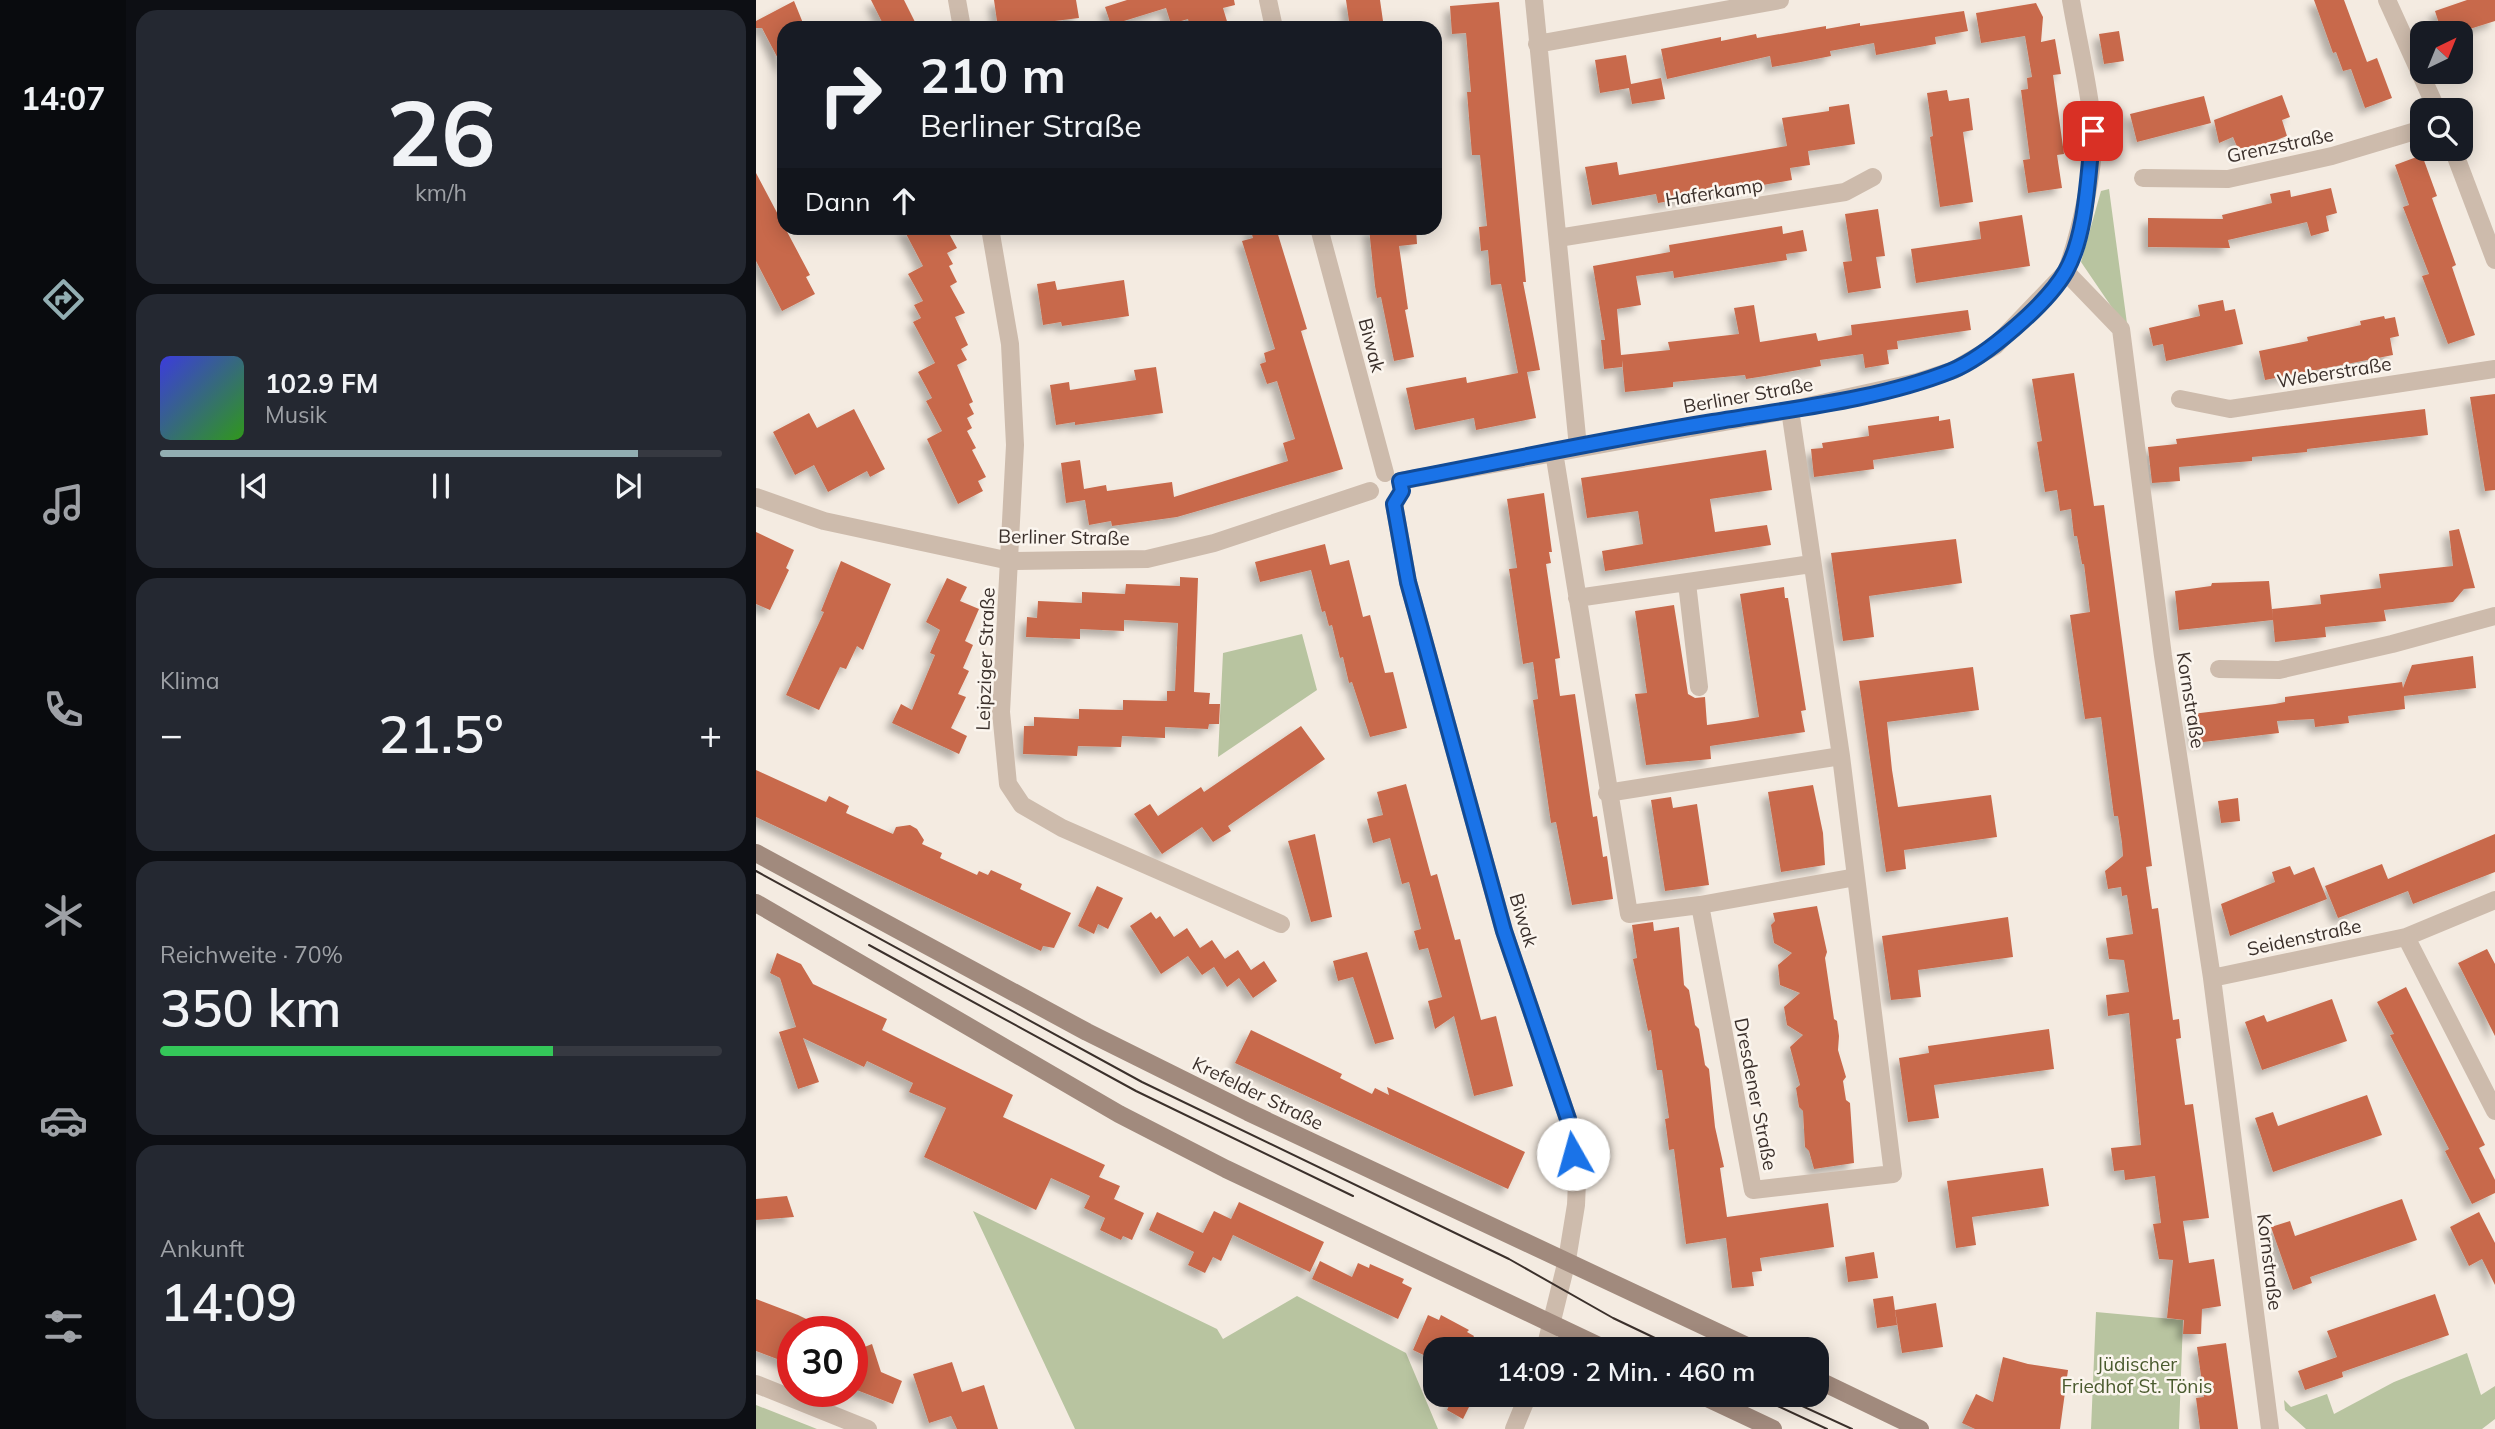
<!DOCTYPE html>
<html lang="de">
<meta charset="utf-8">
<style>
:root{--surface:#171b24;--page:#242831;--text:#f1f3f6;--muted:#9ea1a6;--line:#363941;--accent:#92aeb2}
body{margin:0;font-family:Mulish,sans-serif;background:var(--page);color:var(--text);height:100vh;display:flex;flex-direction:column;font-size:26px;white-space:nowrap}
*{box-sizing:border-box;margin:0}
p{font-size:23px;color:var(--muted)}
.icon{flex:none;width:38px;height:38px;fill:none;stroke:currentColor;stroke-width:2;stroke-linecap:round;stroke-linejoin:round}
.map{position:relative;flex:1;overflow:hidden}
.side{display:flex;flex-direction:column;gap:10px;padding:10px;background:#0d0f14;width:630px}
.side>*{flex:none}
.top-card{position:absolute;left:21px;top:21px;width:665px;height:214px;border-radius:21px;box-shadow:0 4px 18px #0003;background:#171b24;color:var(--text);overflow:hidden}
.needle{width:46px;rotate:43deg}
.fabs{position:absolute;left:1654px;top:21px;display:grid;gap:14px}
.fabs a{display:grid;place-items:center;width:63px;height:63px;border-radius:14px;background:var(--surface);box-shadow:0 4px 18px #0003;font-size:35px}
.speed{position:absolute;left:21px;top:1316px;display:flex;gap:14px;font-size:35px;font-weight:700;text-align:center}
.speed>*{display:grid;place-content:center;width:91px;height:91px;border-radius:50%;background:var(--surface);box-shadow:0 4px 18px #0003;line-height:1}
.speed .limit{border:10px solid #d22;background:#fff;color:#111}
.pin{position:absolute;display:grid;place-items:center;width:60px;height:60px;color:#fff;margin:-30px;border-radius:14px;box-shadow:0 4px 10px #0006}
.me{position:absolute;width:77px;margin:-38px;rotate:353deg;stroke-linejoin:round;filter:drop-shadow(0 0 5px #0008)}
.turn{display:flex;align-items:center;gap:24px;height:147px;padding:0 28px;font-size:32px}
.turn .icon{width:91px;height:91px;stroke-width:2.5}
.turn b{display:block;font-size:49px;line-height:60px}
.then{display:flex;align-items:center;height:66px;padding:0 28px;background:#0003;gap:14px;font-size:26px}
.big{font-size:52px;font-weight:600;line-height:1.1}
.side .widget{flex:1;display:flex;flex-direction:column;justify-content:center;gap:10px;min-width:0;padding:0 24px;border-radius:21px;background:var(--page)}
.side .dial{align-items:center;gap:0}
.dial b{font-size:91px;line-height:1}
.song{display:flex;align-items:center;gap:21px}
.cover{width:84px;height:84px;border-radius:10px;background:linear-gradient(135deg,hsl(240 70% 55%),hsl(110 70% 35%))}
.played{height:7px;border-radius:4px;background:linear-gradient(90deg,var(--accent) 85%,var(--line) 85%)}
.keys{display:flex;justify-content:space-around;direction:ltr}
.heat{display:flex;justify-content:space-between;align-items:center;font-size:38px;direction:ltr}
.charge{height:10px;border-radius:5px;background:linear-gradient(90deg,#34c759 70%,var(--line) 0)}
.trip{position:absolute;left:667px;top:1337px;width:406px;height:70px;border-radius:21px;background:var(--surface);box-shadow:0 4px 18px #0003;font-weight:600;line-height:70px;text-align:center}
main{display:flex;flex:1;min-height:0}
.dock{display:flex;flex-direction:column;width:126px;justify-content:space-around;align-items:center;background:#090b0e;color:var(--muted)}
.dock .icon{width:49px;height:49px}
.dock .active{color:var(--accent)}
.dock b{font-size:32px;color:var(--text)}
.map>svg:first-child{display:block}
.green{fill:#b8c4a0}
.building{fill:#c8694b;filter:url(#shadow)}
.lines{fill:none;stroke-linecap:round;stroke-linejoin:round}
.minor{stroke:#cdbbac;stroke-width:18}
.secondary{stroke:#a18a7d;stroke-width:18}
.tram{stroke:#3b302b;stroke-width:2}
.route-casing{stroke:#114b97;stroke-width:18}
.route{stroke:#1a73e8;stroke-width:12}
.labels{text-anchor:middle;stroke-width:5;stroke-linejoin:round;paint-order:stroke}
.street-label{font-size:19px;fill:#3b302b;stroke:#fbf5ee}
.park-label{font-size:19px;fill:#4a5a2e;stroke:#fbf5ee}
</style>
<main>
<nav class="dock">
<b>14:07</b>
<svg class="icon active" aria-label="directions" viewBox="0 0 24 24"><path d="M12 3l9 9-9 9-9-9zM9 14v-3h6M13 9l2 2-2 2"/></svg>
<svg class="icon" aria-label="music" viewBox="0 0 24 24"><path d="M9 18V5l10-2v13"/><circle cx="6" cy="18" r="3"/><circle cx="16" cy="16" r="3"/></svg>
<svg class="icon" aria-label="phone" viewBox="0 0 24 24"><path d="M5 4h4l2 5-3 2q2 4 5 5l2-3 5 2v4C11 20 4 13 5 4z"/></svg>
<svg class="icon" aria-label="climate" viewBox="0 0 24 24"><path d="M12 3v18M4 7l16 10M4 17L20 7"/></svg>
<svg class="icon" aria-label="car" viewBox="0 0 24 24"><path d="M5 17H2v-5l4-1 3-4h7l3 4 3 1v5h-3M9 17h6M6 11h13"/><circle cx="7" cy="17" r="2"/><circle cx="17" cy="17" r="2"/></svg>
<svg class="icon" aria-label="filters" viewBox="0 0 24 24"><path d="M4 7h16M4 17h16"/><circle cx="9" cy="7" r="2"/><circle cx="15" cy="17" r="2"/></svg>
</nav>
<section class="side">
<div class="widget dial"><b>26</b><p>km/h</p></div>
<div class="widget">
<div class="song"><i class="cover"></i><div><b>102.9 FM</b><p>Musik</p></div></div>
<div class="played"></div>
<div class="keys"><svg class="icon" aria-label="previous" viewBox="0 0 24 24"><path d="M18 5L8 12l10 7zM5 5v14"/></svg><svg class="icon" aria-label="pause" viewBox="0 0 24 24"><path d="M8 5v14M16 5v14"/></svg><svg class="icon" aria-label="next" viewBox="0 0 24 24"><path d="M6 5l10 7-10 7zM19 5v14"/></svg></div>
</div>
<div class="widget"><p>Klima</p>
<div class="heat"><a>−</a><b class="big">21.5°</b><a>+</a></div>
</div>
<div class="widget"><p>Reichweite · 70%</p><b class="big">350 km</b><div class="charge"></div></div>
<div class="widget"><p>Ankunft</p><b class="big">14:09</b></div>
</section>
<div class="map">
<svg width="1739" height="1429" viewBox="0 0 1739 1429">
<defs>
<filter id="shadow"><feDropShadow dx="-6" dy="6" stdDeviation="3.5" flood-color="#0004"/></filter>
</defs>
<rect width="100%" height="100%" fill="#f4ebe1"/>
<path class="green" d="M1353,189l19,142 -47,-69 20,-71z
M546,634l15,56 -99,67 5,-104z
M217,1211l244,118 6,10 74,-43 109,57 32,76h-363z
M1340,1312l87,8 -4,109h-88z
M1711,1353l14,42 14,-9v33l-13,10h-176l-21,-19 -1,-10 7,7 36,-13 7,20 60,-32z
M0,1405l61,24h-61z"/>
<path class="building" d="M115,0h33l14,28h-33z
M238,0h82l3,18 -81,10z
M371,0h107l1,5 -12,3 6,20h-39l-2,-9 -17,5 -5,-16 -55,17 -6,-18z
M590,0h34l4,28h-34z
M1558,0h30l23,62 10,-4 15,40 -27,10 -14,-39 -8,2 -7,-19 -3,1z
M1711,0h28v21l-38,12h-15l-7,-22z
M38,1l11,27h-21v42l-22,-42h-6v-7z
M743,2l27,280h-3l17,88 -13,2 9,46 -60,12 -2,-12 -59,12 -9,-42 60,-11 1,6 51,-10 -17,-89 -10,1 -3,-35 -7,1 -2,-24 8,-1 -7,-71h-8l-5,-63h4l-5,-59 -14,1 -2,-28z
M1280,3l7,14 -2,25 14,-3 6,35 -8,1 11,79 -7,1 5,33 -34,5 -5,-33 7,-1 -9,-69 7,-1 -1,-11 5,-1 -7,-41 -44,7 -5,-30z
M1208,11l4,20 -33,6 1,7 -60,11 -2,-12 -44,8 1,5 -30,6 -29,5 -2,-11 -103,23 -6,-30 60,-12v4l35,-7 1,4 69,-12v3l34,-6v3z
M1363,31l5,30 -20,3 -5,-30z
M870,55l5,29 30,-6 4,21 -33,5 -3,-16 -29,5 -5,-33z
M1191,90l2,11 20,-3 4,32 -10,2 10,70 -33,5 -10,-70 3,-1 -6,-43z
M1526,95l8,22 -8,3 5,16 -47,18 -7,-17 -14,6 -5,-23z
M1448,96l7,27 -74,19 -7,-28z
M1093,104l6,40 -47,7 2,14 -20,3 2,12 -134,23 -2,-9 -64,11 -7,-38 32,-5 2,13 168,-29 -5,-28 47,-7v-4z
M1666,155l15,41 -5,2 24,67 -4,2 23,68 -27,9 -26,-68 7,-2 -26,-67 6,-2 -14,-40z
M0,173l54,102 -4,2 9,17 -33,17 -26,-50z
M1575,188l6,25 -11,3 3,15 -18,5 -4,-14 -79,18 2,8 -82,-1v-29l75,1 -1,-4 50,-12 -2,-9 20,-4 1,7z
M1122,209l7,47 -9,1 5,31 -33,5 -5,-31 9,-1 -7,-47z
M1266,215l8,51 -114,17 -5,-34 70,-10 -2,-17z
M1026,226l1,8 20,-4 4,21 -21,3 1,6 -113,18 -1,-7 -37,5 5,29 -24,4 4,46 49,-5 -2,-8 71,-8 -5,-26 20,-3 6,37 56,-9 2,8 34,-6 -1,-10 117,-15 3,20 -74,11 1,8 -11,1 2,14 -24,4 -2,-14 -43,6 1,6 -56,10 -19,3 -1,-4 -72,7v5l-48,5 -3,-32v7l-18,2 -3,-29h4l-12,-74 77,-14 -1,-7z
M147,228h43l11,20 -10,5 6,11 -4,2 8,16 -7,4 15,27 -10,4 13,28 -7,4 6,11 -10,5 16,37 -4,2 5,10 -7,4 5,10 -5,3 9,17 -4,2 14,27 -8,4 5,10 -25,13 -31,-65 15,-8 -16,-30 6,-3 -14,-26 17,-9 -22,-41 8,-4 -7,-13 9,-4 -15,-27 15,-8z
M494,228h26l31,101 -6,2 42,138 -166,48 -65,9 -1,-5 -22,4 -4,-25 -19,3 -5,-40 19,-3 4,29 22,-4 1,6 65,-9 2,15 114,-36 -5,-18 12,-4 -18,-58 -10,3 -7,-20 6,-2 -2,-9 11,-4 -33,-108 11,-3z
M613,228h47l1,16 -18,2 9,63 -3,1 9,47 -20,4 -13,-64 -4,1 -2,-12z
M368,280l5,36 -67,10 -1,-4 -18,3 -6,-41 18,-3 2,9z
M1467,300l2,11 10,-2 8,35 -77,17 -3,-17 -10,2 -4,-18 51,-12 -2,-11z
M1628,316l1,3 10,-2 4,19 -9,2 3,17 -128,25 -6,-29 49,-10 -1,-4 54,-12 -1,-4z
M400,367l7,46 -88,12v-3l-19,3 -6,-40 19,-3 1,8 66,-10 -2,-10z
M1318,373l20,133 10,-1 48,361 -6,1 6,42 6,-1 15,112 6,-1 2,19 -5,1 9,66 8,-1 16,114 -26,3 6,42 25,-4 7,47 -19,3 -1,25h-18l1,-14 -17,-2 6,-58 -14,-1 -6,-35 8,-1 -6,-47 -30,4 -1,-10 -10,1 -3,-23 30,-3 -12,-132 -21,3 -2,-21 23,-3 -5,-32 -15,-1 -3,-21 27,-4 -6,-39 -5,1 -1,-9 -13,2 -3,-18 18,-15 -1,-13 -4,-27h-4l-13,-99 -16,2 -15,-104 20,-3 -6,-48h-2l-5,-28h-3l-3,-27 -11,2 -3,-21 -12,2 -8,-50 5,-1 -10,-62z
M1739,394v96l-10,1 -15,-94z
M98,409l31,60 -15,8 -3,-6 -39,21 -14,-27 -19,10 -22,-43 36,-19 8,15z
M1669,409l3,26 -121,14v3l-55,5v4l-73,6 1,14 -28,2 -4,-36 29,-3 -1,-5z
M1183,416v5l11,-2 4,29 -81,12 1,9 -60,8 -3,-28 12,-1 -1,-5 47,-7 -1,-10z
M1010,450l6,40 -62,9 5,33 52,-7 4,20 -166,26 -3,-20 41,-7 -5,-33 -51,7 -6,-40z
M788,493l8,59h-3l2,11 -5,1 14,94 -5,1 5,37 15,-2 18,123 4,-1 6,41 4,-1 6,43 -41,6 -16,-83 -5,1 -18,-123 5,-1 -5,-37 -10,2 -14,-95 8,-1 -10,-69z
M1703,529l16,59 -11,1 -11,13 -69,8 2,11 -61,6 1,10 -51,5 -3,-33 49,-5 -1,-9 61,-7 -2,-14 74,-8 -4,-35z
M0,532l38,18 -8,18 3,2 -19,40 -14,-6z
M1200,539l6,44 -93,13 5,41 -31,4 -12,-88z
M569,544l5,21 19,-5 14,57 7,-2 15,58 8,-1 14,56 -37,9 -18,-55 -3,1 -6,-26 -3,1 -8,-33 -3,1 -4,-15 -3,1 -11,-42 -51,12 -5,-20z
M85,561l50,23 -28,66 -6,-4 -11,23 -6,-2 -21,43 -33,-15 38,-83 -3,-1z
M424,577l18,1 -4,114 16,1 -1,11h11l-1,20h-10l-1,5 -43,-2v11l-43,-2 -1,11 -43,-1 -1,10 -54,-2 1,-28h10v-9l45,2v-10l44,1v-10l44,1v-10h8l3,-68 -54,-3v11l-44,-2v10l-54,-2 1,-20 10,1 1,-17 44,2v-11l43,2 1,-10 54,2z
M191,578l20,9 -7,14 19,8 -14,32 8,4 -10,23 6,3 -11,23 8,3 -15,31 16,8 -8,18 -67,-31 9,-19 11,6 23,-55 -5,-2 10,-23 -14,-8z
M1513,581l4,39 -94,10 -4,-39 36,-5 1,-3z
M1028,587l1,11h3l13,81 5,31 -5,1 4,21 -95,14 1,13 -65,6 -11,-71 12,-1 -12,-82 39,-6 14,89 7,4 10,-1 2,28 29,-4 23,-4 -19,-123z
M1717,656l3,32 -72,8 1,13 -57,7 1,7 -34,4 -1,-8 -37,2 2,12 -84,10 -3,-29 83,-10 10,-2v-5l117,-15 1,6 9,-23z
M1217,667l6,43 -92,12 5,48 6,37 93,-12 6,42 -93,13 2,19 -20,3 -27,-191z
M545,726l24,33 -97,67 3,5 -18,11 -11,-15 -40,27 -28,-40 16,-10 8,12 43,-29 3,5z
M0,770l70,32 3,-6 20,10 -3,7 47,21 3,-7 14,-2 7,4 7,11 -2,4 20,9 -2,5 37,17 2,-4 9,4 3,-5 31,14 -2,5 51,24 -17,35 -11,-2 -2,5 -285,-134z
M650,784l25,92 6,-2 18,66 5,-1 21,81 15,-4 17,70 -39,10 -20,-80 -19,13 -7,-28 14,-4 -14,-49 -9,2 -5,-19 7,-2 -12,-47 -7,2 -12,-46 -17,5 -6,-24 16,-4 -6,-23z
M1057,785l10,48 2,32 -44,7 -13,-80z
M915,797l2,11 24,-4 12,81 -44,6 -14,-91z
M1482,798l2,23 -19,2 -3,-22z
M559,834l17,83 -21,5 -23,-81z
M1739,834v38l-82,32 -5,-13 -70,27 -13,-32 57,-22 6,15z
M1534,866l4,9 20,-8 13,32 -97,37 -9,-32 54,-22 -3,-10z
M341,886l26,12 -15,31 -10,-5 -4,10 -16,-8z
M1061,906l10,46 -2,6 9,61 3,2 2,15 -1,14 8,27 -3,4 3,19 4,3 4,60 -40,6 -5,-18 -4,-4 -2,-36 -4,-4 -3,-19 4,-3 -10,-38 13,-12 -16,-10 -3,-18 16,-14 -20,-8 -2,-20 14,-12 -18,-10 -3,-18 4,-4 -2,-8z
M395,912l5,7 4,-3 14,21 13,-9 13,20 -39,26 -31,-48z
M1252,917l5,40 -95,13 3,27 -30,3 -9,-64z
M897,922l1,9 25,-4 5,58 5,5 6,35 4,4 6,36 4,4 6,58 9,40 -4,1 7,49 101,-14 6,44 -74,11 2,13 -10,1 2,14 -22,2 -6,-50 -40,6 -12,-95 -5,1 -2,-16 -2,-15 4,-1 -7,-48h-5l-6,-40 -3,1 -15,-72 4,-1 -5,-33z
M456,940l13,19 -9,6 22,-15 13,20 13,-9 13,20 -24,17 -14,-20 -12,9 -13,-20 -12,8 -14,-19z
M1731,949l8,15v72l-37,-73z
M611,952l27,87 -19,5 -22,-67 -15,4 -5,-20z
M21,953l24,11 12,20 74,35 -5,11 131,65 -10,22 102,48 -6,12 21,9 -6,13 30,14 -12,27 -9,-4 -2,4 -21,-10 5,-12 -21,-10 6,-12 -39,-18 -15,32 -112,-53 22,-49 -37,-16 4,-9 -46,-22 -3,6 -61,-29 16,44 -21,7 -19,-57 17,-5 -16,-49 -10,-5z
M1650,987l79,158 -6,3 16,32v13l-23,11 -27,-53 4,-2 -59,-114 4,-1 -17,-32z
M1576,999l15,42 -85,29 -17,-48 19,-7 3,7z
M1293,1029l5,40 -120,16 5,33 -31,4 -9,-64 30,-5 -1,-7z
M495,1030l91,44 -2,4 32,16 3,-6 14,7 -2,-8 138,65 -17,37 -273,-126z
M1611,1095l15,40 -109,37 -18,-54 18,-6 5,14z
M1287,1168l6,38 -77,11 4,28 -20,3 -9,-67z
M31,1196l7,21 -38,3v-21z
M1646,1199l15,41 -107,37 2,6 -19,7 -22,-63 19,-6 5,15z
M483,1202l85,40 -14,30 -77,-37 -12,26 -8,-4 -8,16 -17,-8 6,-13 -45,-22 8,-18 46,21 11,-22 17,8z
M1723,1212l16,31v42l-13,-26 -13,7 -19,-39z
M1118,1252l4,26 -30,4 -3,-25z
M564,1261l32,16 6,-14 11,5 1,-4 34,15 -2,4 10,5 -14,31 -86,-40z
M1679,1294l14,41 -107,37 1,5 -38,13 -7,-19 39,-14 -10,-26z
M1137,1296l4,29 -20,3 -4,-29z
M0,1299l42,16 35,17h-40v33l-37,-14z
M1180,1303l7,44 -41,6 -7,-43z
M672,1315l11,5 2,-5 28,15 -2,2 7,4 -7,13h-32l-5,9 -17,-8z
M1470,1343l12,86h-38l-4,-31 8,-1 -7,-50z
M116,1344l9,28 21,9 -9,23 -39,-15 7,-20 -9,-4v-13z
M1247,1357l25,7 40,6 -8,59h-85l-13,-6 14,-29 17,8z
M196,1362l10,30 22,-7 14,44h-41l-6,-13 -22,7 -16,-49z
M698,1395h21l-12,24 -16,-9z"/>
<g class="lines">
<path class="minor" d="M201,0l5,28
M512,0l6,28
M778,0l44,447
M1315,0c7,42 18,86 22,128 3,38 -14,109 -27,144l55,57 42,327 49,322 58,451
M1631,0l50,110
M781,44l243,-44
M1697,149l42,111
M1387,178l85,1 104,-23 90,-27
M234,228l20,116 5,101 -14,267 7,72 14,21 40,23 219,96
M563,228l66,245
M802,238l287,-46 28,-15
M1424,399l50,10 265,-40
M1034,410l51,346 52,418 -140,16 -53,-285 156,-28
M798,452l75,462 71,-9
M644,481l390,-71 127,-28 37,-12 41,-24 71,-74
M0,497l68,24 186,40 137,-2 67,-16 156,-52
M638,504l14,78 96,349 64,188 9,63 -1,23 -9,55 -22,89
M931,583l12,104
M821,598l234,-34
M1463,669l60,1 113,-26 103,-28
M851,793l234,-37
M1650,937l89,174
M1456,978l194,-41 89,-37
M0,1384l112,45
M758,1429l14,-34"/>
<path class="secondary" d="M0,853l331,179 161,80 505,237
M0,903l363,211 107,55 379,180
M1060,1379l104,50
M945,1395l72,34"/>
<path class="tram" d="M0,871l386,211 367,177 104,59 65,31
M113,945l267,146 217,105
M998,1395l73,34
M1022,1395l74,34"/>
</g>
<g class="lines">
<g class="route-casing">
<path id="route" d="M817,1154l-5,-35 -64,-188 -96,-349 -14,-78 8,-13 -2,-10c104,-20 208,-42 313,-59 77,-13 165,-22 238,-51 35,-14 97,-68 115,-100 21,-37 22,-99 27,-140"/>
</g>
<use href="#route" class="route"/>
</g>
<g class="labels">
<g class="street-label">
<text transform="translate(1524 145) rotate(-12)" y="7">Grenzstraße</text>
<text transform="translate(958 192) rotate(-9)" y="7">Haferkamp</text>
<text transform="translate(616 345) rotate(75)" y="7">Biwak</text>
<text transform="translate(1578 372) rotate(-9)" y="7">Weberstraße</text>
<text transform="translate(992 395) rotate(-10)" y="7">Berliner Straße</text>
<text transform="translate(308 537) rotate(1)" y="7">Berliner Straße</text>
<text transform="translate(229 659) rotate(-88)" y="7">Leipziger Straße</text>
<text transform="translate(1435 700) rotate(81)" y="7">Kornstraße</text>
<text transform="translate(768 920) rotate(73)" y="7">Biwak</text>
<text transform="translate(1548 937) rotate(-12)" y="7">Seidenstraße</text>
<text transform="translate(502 1093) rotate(26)" y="7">Krefelder Straße</text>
<text transform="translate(1000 1094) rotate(79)" y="7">Dresdener Straße</text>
<text transform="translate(1514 1262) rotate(83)" y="7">Kornstraße</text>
</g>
<g class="park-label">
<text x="1381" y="1371">Jüdischer<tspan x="1381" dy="22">Friedhof St. Tönis</tspan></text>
</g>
</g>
</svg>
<div class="fabs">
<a><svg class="needle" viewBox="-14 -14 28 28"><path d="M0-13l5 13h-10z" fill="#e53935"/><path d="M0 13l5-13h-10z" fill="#9ea1a6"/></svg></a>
<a><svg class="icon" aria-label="search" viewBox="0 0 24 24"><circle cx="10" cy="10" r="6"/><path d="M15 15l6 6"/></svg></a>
</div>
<div class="speed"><div class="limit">30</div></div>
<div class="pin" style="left:1337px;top:131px;background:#d93025"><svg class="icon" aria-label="arrive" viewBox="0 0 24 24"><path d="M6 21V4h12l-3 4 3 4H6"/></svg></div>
<svg class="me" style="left:817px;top:1154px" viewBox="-20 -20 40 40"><circle r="19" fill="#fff"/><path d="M0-13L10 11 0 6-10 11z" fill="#1a73e8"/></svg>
<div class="trip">14:09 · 2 Min. · 460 m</div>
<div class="top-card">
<div class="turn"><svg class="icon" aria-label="right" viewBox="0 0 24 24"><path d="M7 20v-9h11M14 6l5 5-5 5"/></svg><div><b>210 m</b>Berliner Straße</div></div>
<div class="then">Dann<svg class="icon" aria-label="ahead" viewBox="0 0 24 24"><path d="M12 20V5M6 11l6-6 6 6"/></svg></div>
</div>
</div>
</main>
